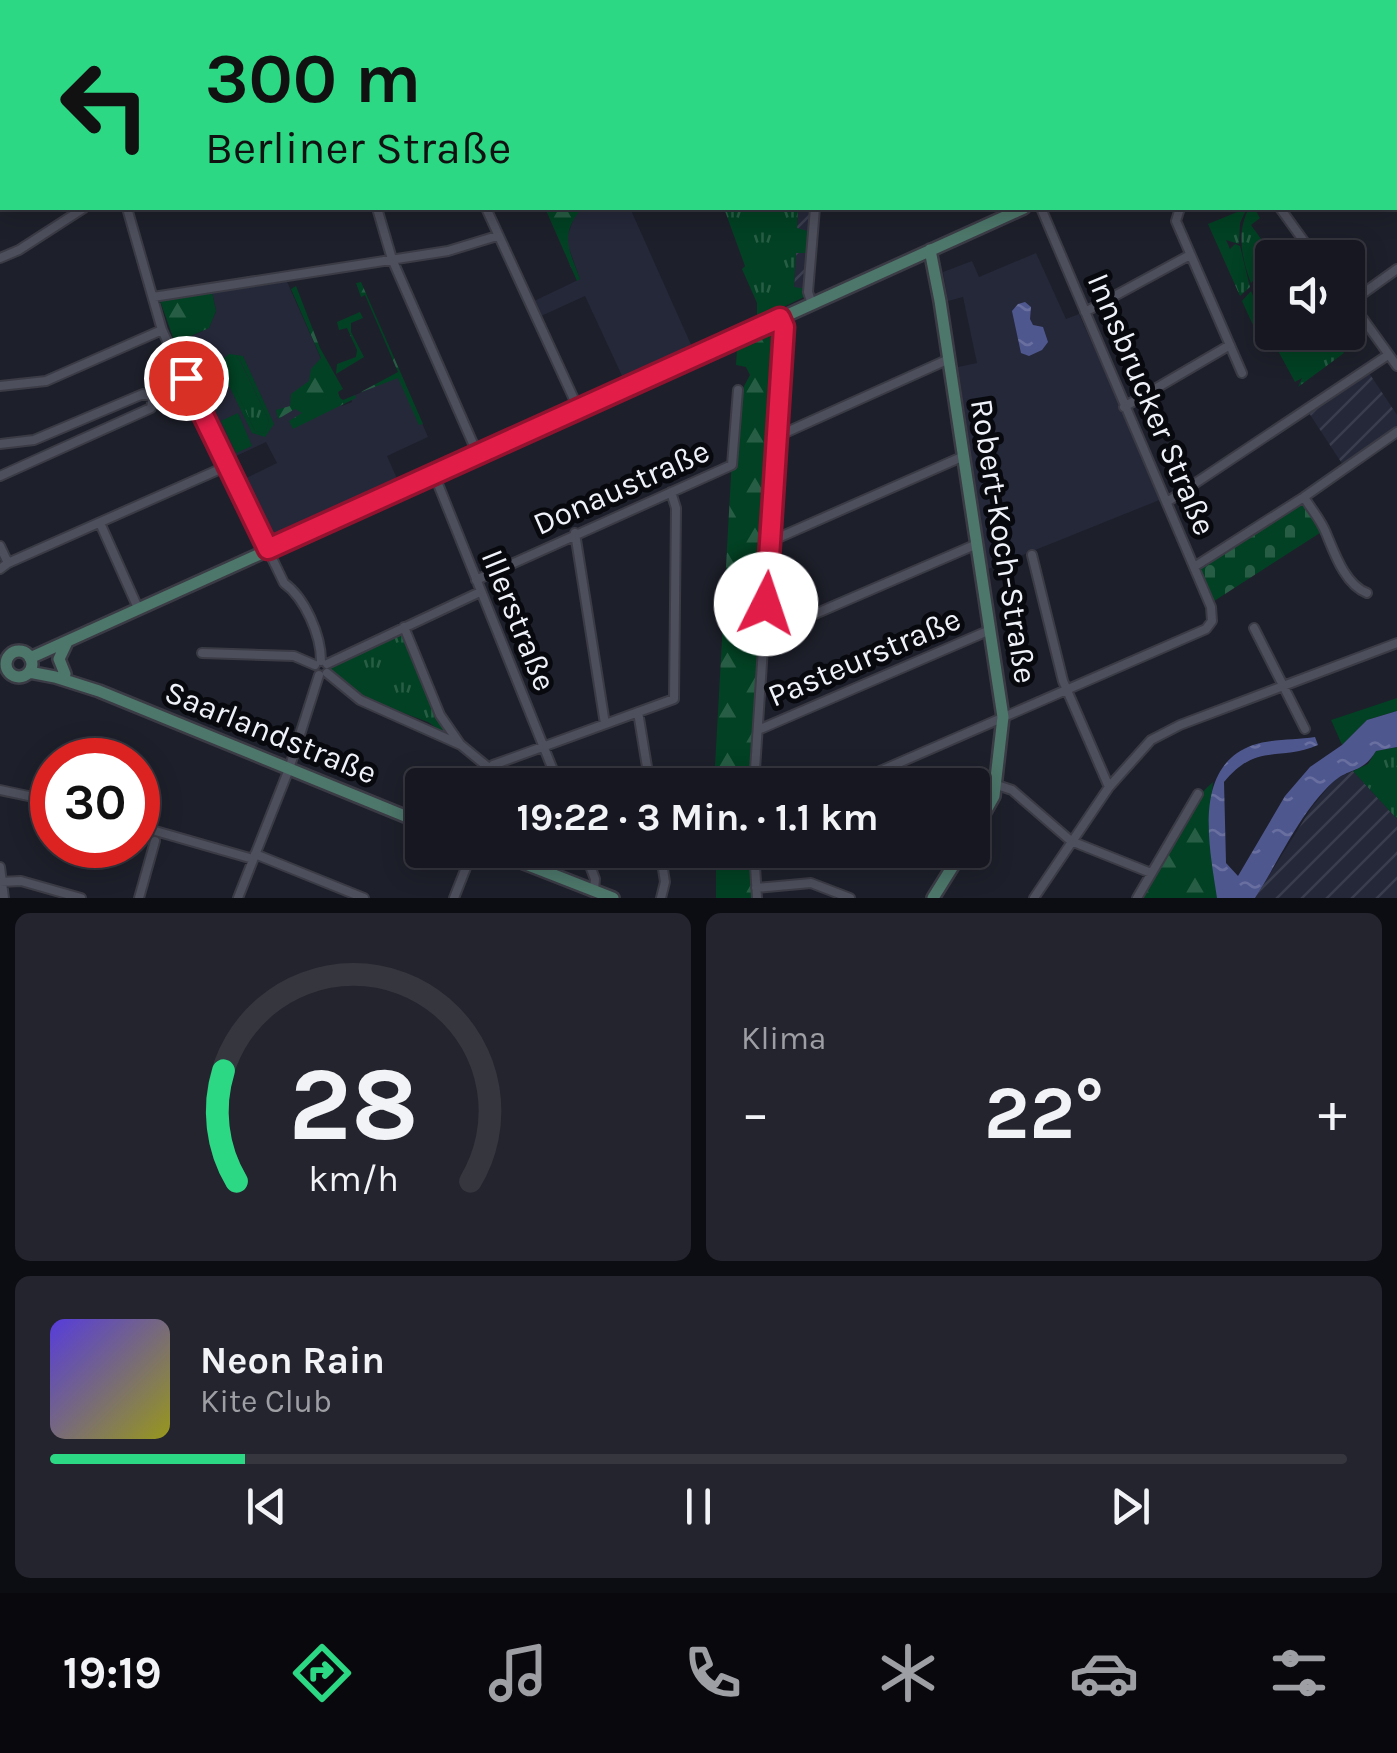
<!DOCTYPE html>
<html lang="de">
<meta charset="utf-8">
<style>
:root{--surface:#161720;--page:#23242d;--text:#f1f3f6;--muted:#9e9fa5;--line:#35363e;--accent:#2cd884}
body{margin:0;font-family:Karla,sans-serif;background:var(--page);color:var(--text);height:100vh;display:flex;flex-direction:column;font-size:38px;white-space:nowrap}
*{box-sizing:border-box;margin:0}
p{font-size:32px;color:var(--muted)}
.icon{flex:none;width:55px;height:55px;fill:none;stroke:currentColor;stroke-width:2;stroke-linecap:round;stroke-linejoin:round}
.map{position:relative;height:898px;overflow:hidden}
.sheet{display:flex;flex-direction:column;gap:15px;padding:15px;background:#0c0d12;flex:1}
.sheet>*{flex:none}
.hud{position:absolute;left:0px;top:0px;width:1398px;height:210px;box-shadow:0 5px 25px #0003,0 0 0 2px var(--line);background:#2cd884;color:#111;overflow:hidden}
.tools{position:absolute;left:1255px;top:240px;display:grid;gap:20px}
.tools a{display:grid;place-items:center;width:110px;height:110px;border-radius:10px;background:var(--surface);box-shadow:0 5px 25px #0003,0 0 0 2px var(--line);font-size:50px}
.speed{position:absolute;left:30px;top:738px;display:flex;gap:20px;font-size:50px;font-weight:700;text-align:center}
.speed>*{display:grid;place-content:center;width:130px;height:130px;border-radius:50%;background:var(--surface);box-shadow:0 5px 25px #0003,0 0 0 2px var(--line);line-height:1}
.speed .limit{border:15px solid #d22;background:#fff;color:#111}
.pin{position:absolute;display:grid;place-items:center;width:85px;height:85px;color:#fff;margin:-42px;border:5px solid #fff;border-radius:50%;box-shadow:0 2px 10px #0007}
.me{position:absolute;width:110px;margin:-55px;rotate:4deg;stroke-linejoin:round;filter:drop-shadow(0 0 8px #0008)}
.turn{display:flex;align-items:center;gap:35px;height:210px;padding:0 40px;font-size:45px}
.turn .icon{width:130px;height:130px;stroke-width:2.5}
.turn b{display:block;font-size:70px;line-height:85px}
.big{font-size:75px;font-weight:700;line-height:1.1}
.sheet .card{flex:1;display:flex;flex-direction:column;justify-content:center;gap:15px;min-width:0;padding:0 35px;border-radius:15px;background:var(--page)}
.sheet .dial{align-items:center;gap:0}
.dial svg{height:260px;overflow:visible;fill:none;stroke:var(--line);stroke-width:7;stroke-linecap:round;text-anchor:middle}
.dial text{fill:var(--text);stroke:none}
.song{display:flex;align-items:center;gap:30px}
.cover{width:120px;height:120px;border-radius:15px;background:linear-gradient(135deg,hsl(250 70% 55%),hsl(60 70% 35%))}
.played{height:10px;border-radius:5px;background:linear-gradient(90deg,var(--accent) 15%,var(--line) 15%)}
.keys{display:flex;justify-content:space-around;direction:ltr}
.heat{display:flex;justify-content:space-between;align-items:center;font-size:55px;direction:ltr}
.sheet .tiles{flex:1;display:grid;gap:15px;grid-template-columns:1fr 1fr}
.card:last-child{grid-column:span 2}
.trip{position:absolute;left:405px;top:768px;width:585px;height:100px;border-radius:10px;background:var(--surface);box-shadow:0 5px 25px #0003,0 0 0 2px var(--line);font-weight:700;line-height:100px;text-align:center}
.tab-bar{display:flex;height:160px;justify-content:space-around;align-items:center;background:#09090d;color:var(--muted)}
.tab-bar .icon{width:70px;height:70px}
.tab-bar .current{color:var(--accent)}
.tab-bar b{font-size:45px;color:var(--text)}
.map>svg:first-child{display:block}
.built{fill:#252839}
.industrial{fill:url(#industrial-furrows)}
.grass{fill:url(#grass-tufts)}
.forest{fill:url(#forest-firs)}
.cemetery{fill:url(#cemetery-stones)}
.green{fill:#024123;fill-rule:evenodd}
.water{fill:url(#water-ripples)}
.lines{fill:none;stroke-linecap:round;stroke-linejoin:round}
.street-casing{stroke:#3a3b45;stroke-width:12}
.secondary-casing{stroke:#3a3b45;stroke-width:16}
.street{stroke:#4d4f5c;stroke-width:8}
.secondary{stroke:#4d776a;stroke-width:11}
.route-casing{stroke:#92132f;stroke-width:25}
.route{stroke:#e11d48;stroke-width:18}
.labels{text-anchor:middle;stroke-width:10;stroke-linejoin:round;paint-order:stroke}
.street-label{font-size:32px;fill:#f0f2fa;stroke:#08090e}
</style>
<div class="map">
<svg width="1397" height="898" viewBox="0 0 1397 898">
<defs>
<pattern id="industrial-furrows" width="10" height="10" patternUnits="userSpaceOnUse" patternTransform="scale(2.5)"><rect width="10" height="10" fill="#252839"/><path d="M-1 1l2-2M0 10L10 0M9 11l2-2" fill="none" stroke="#3a3d4d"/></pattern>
<pattern id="grass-tufts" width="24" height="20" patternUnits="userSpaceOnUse" patternTransform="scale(2.5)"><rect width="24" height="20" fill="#024123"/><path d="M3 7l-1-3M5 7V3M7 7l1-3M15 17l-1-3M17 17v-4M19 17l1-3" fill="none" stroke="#275d44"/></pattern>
<pattern id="forest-firs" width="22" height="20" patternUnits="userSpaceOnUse" patternTransform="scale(2.5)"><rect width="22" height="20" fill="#024123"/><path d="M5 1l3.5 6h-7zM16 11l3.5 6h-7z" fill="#275d44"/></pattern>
<pattern id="cemetery-stones" width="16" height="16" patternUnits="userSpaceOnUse" patternTransform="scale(2.5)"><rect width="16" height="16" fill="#024123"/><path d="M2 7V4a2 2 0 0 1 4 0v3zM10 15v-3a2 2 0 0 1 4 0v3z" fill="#275d44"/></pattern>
<pattern id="water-ripples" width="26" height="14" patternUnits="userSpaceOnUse" patternTransform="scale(2.5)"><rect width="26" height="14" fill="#4f578f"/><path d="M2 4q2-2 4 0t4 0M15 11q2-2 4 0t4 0" fill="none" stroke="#6970a0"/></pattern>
</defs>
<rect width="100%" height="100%" fill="#1d1f2a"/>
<path class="built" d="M582,208h48l63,141 -69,31 -39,-84 -46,21 -7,-15 48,-23 -14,-39 8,-23z
M1036,253l30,66 13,-5 83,185 -174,70 -30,-202 19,-4 -14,-66 -15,4 -5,-29 29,-11 7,16z
M285,277l57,129 10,-4 -1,-5 50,-23 27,63 -41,19 12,27 -128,58 -6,-6 -27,-53 39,-19 -11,-21 -32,15 -54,-115 29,-14 7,-17 -4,-19z"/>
<path class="industrial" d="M798,208h15l-6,81 -13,-1 2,-36 14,-20 -13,-3z
M1369,373l28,42v14l-54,36 -34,-52z
M1353,771l44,48v79h-142l57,-91 23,-28z"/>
<path class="grass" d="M740,208h58l-1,20 14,4 -2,21h-13l-2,34 13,2 -1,7 -49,24v-17l-15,-34 3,-3 -20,-55z
M1247,208l-7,15 -1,21 -13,-4 4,9 5,-5 5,2 10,41 -10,9 -32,-72z
M1249,208h5l6,10 -9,7 23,32 -23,26c-9,-24 -15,-51 -2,-75z
M1251,291l22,55 -8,5 -23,-50z
M360,312l3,6 -12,5v9l13,25 -28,17 1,-10 19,-7 1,-7 -10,-22 -8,2 -2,-8z
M1293,333h36l15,20 -46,34 4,-9 -7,4 -19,-35 10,-9 10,6 1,-6z
M235,356l4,3 30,62 -4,12 -10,-2 -31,-65 5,-9z
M402,632l3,4 46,102 -23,-16 -68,-25 -30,-28 -1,-5z
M1397,747v72l-44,-48 15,-7 8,-13z"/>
<path class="forest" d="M545,208h37c-23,27 -13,41 -2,71l-3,2z
M361,282l62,142 -4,1 -21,-47 -39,15 39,-21 -33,-77 -4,2 -5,-14z
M296,286l24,62 23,41 -5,3 2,6 3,2 12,-5 1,3 -63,31 -4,-8 13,-8 -7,-4 -17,10 -2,-9 14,-4 1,-12 18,-13 2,-12 10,-11 -30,-69z
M212,292l4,19 -7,17 -34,15 -16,-45z
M776,332l4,3 -29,450h-37l21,-382 15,-28 -4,-8 -10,-2 1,-17z
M1213,782l-4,36 8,80h-78l56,-99z
M716,850h34l4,48h-38z"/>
<path class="cemetery" d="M1304,502l19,29 -112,72 -14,-35z"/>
<path class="green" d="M229,354l14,2 31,68 -9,13 -13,-4 -31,-64 1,-9zM235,356l5,4 29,61 -4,12 -10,-2 -30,-64 2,-8z
M238,413l14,33 -16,7 -15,-32z
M1397,698v13l-30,9 -25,25 -11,-25z"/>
<path class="water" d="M1025,302l6,5 -1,12 3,6 10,2 5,15 -6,8 -13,6 -8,-3 -9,-42 6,-7z
M1397,711v36l-21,4c-14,23 -26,16 -43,31 -33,30 -54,79 -78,116h-38c-7,-49 -26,-131 36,-153 18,-6 43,-5 62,-8l3,8c-40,17 -61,-3 -94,37l2,81 12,13 47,-80 25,-29 32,-22 25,-25z"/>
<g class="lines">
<g class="street-casing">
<path id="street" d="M66,0l1,2
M315,0v2
M411,0l1,2
M484,0l1,2
M527,0v2
M582,0l1,2
M1107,0l1,2
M1291,0l1,2
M108,2l5,-2
M347,2l6,-2
M632,2l8,-2
M830,2v-2
M1037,2l7,-2
M1305,2l7,-2
M0,39h2
M0,140l2,-1
M127,208l35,122 23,49
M377,208l15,51 86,196
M486,208l93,202
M1180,208l-4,13 66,152
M1280,208l36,50
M0,258l19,-8 65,-42
M153,297l295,-46 49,-15
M1348,298l49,68
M1351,302l46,-33
M812,304l-4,-12 7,-84
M1085,312l105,-57
M0,386l46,-5 116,-51
M189,386l95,197c21,15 37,52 37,78
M1124,407l106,-62
M778,436l171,-77
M0,444l34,-4 109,-46 10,3 30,-13
M434,474l125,311
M0,476l151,-68 2,-11
M1304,497c7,12 17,23 22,36 8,19 19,52 41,60
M1167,502l221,-147
M100,523l38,85
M575,533l30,191
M771,541l193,-85
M0,546l8,17 -8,6
M1032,555l31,126 46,106
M8,563l219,-97
M1194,567l110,-70 93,-65
M476,580l256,-115 6,-75
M404,627l36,88 20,29
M1254,628l51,101
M764,636l213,-92
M202,653l92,3 21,9
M327,664l153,-72
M327,673l33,27 101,45 28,23
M638,712l12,73
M758,730l232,-100
M477,785l16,-20 181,-66 2,-191 -5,-16
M754,785l30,-458 -4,-9
M848,785l358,-156 6,-8 -1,-14 -170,-399
M997,785l15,5 59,51 80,32
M0,790l52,11
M138,826l115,33
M584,850l11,29 -1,11
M660,850l5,32 -4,16
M754,850l3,48
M255,854l109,44
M0,867l4,31
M0,882l21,-1 60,17
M756,888l55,-5 39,15
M139,898l16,-57
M238,898l51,-129 30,-94
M454,898l19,-48
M1034,898l75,-111 42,-47 29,-15 217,-82
M1137,898l61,-104"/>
</g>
<g class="secondary-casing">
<path id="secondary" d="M1198,0l1,2
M1395,77h2
M930,250l10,51 63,416 -9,79 -22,39
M6 664a13 13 0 1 1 26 0a13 13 0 1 1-26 0Z
M30,658l994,-450
M29,672l26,5 44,14 323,132
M65,674l-6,-15 8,-17
M490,850l123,48
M933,898l30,-48"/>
</g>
<use href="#street" class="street"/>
<use href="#secondary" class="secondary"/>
</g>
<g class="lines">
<g class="route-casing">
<path id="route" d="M186,378l5,2 -2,6 79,163 512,-231 4,9 -18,277"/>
</g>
<use href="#route" class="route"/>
</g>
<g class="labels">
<g class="street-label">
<text transform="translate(1152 404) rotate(67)" y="11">Innsbrucker Straße</text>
<text transform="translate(621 487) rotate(-24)" y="11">Donaustraße</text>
<text transform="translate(1004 541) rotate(81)" y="11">Robert-Koch-Straße</text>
<text transform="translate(519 620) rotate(68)" y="11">Illerstraße</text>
<text transform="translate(864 657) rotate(-23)" y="11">Pasteurstraße</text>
<text transform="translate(271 732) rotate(22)" y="11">Saarlandstraße</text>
</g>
</g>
</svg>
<div class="tools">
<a><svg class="icon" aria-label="sound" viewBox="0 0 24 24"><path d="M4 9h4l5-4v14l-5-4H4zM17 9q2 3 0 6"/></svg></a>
</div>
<div class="speed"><div class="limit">30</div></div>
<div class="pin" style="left:186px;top:378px;background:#d93025"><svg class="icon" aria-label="arrive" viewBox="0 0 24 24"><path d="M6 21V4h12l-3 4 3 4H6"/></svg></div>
<svg class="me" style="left:766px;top:604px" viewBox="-20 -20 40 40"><circle r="19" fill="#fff"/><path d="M0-13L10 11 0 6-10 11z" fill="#e11d48"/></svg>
<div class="trip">19:22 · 3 Min. · 1.1 km</div>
<div class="hud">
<div class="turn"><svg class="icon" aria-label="left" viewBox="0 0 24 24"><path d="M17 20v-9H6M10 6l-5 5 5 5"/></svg><div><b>300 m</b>Berliner Straße</div></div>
</div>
</div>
<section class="sheet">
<div class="tiles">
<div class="card dial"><svg viewBox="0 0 100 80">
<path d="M14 69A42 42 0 1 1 86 69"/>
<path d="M14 69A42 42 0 0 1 10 35" stroke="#2cd884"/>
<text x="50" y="56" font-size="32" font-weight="700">28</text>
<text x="50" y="72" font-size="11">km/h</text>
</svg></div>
<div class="card"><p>Klima</p>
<div class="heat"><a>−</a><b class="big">22°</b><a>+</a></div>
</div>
<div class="card">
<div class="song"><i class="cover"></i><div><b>Neon Rain</b><p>Kite Club</p></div></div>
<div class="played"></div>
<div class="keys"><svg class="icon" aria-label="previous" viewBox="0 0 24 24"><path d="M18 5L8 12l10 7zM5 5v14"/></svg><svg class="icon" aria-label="pause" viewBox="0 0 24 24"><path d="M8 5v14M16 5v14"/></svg><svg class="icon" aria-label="next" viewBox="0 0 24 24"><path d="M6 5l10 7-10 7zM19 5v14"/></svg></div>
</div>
</div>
</section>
<nav class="tab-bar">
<b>19:19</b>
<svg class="icon current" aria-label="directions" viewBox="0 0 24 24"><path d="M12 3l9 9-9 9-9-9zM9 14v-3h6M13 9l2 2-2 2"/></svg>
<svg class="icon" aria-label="music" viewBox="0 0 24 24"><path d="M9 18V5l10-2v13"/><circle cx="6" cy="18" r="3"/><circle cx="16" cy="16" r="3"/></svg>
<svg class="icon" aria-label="phone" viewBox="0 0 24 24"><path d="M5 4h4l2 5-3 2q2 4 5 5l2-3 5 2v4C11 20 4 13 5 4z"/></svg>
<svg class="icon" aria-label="climate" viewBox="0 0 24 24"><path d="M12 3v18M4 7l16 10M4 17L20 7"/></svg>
<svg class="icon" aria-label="car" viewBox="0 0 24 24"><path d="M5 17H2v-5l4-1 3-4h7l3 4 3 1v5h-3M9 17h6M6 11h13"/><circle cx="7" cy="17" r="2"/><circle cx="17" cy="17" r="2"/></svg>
<svg class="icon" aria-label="filters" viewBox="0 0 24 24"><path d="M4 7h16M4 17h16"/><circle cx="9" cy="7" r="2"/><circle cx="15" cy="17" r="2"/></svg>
</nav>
